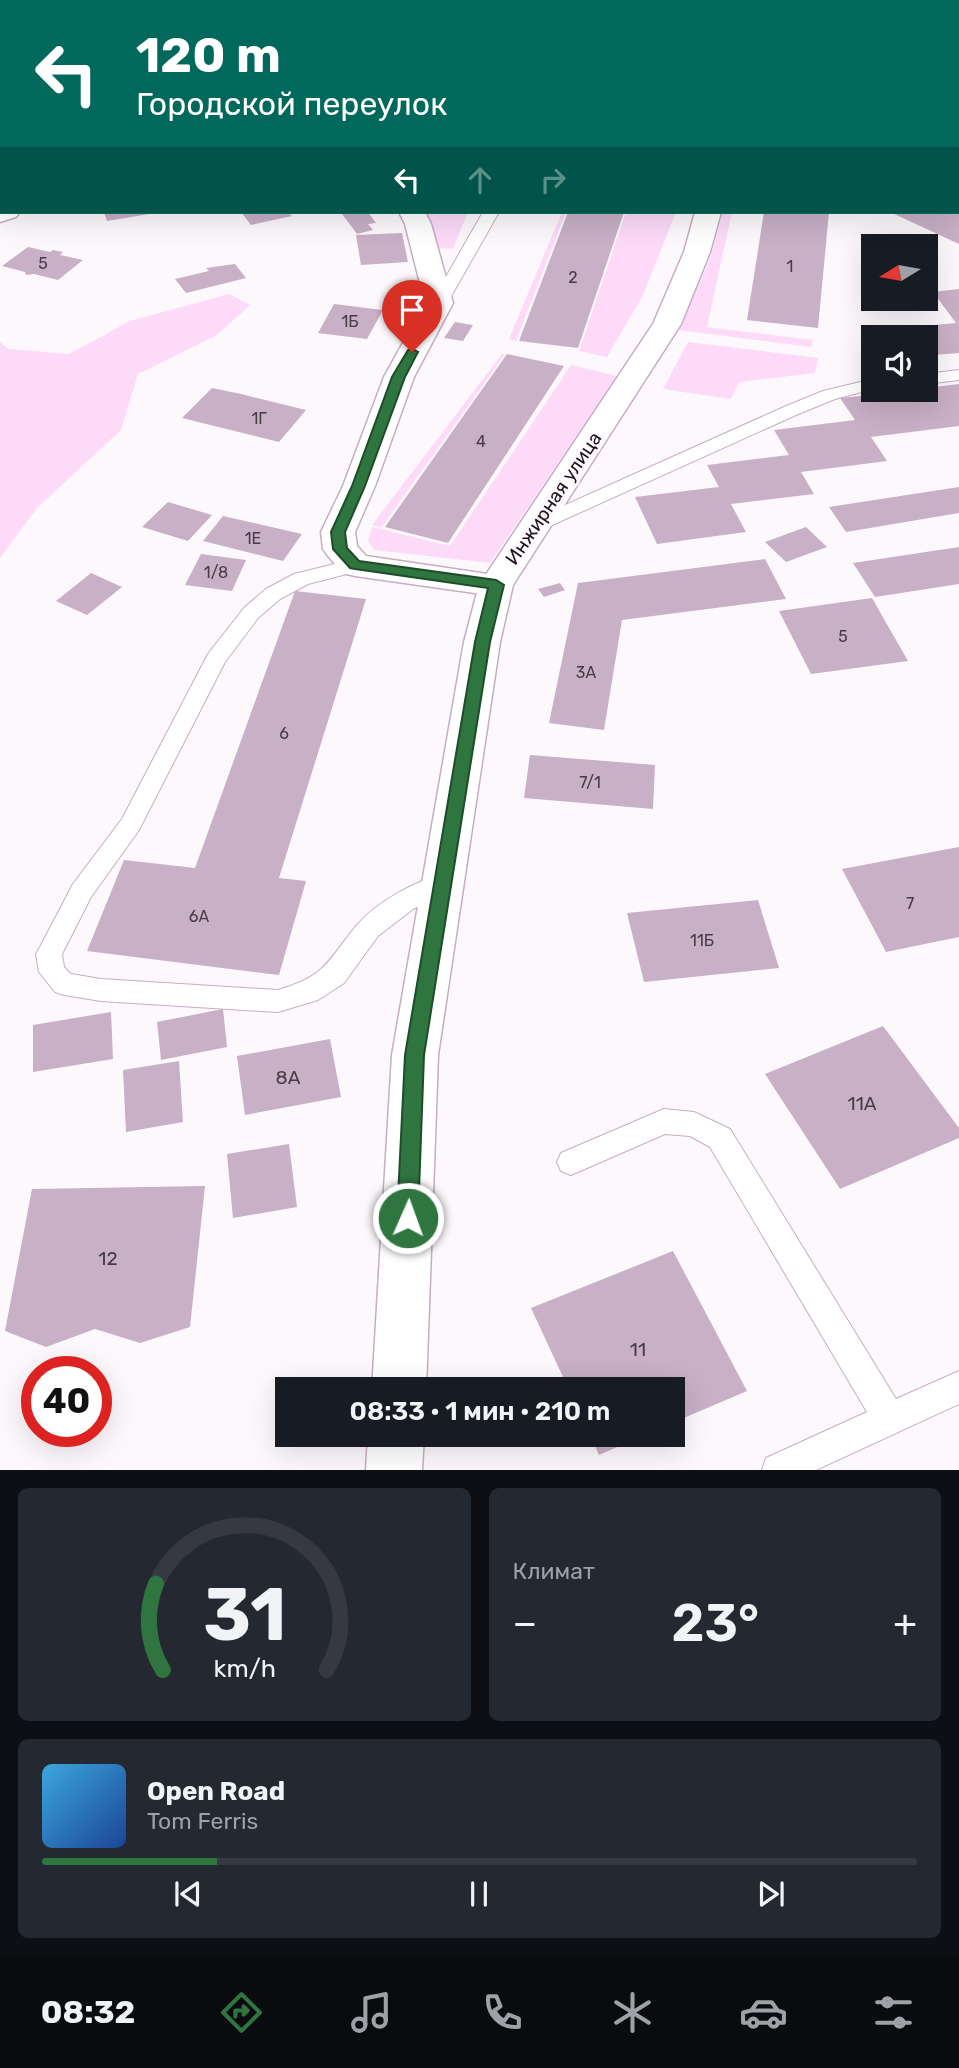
<!DOCTYPE html>
<html lang="ru">
<meta charset="utf-8">
<style>
:root{--surface:#171b24;--page:#242831;--text:#f1f3f6;--muted:#9ea1a6;--line:#363941;--accent:#2f7540}
body{margin:0;font-family:Rubik,sans-serif;background:var(--page);color:var(--text);height:100vh;display:flex;flex-direction:column;font-size:26px;white-space:nowrap}
*{box-sizing:border-box;margin:0}
p{font-size:23px;color:var(--muted)}
.icon{flex:none;width:38px;height:38px;fill:none;stroke:currentColor;stroke-width:2;stroke-linecap:round;stroke-linejoin:round}
.map{position:relative;height:1470px;overflow:hidden}
.panel{display:flex;flex-direction:column;gap:18px;padding:18px;background:#0d0f14;flex:1}
.panel>*{flex:none}
.guide{position:absolute;left:0px;top:0px;width:959px;height:214px;box-shadow:0 7px 28px #0002;background:#00695c;color:#fff;overflow:hidden}
.needle{width:46px;rotate:259deg}
.tools{position:absolute;left:861px;top:234px;display:grid;gap:14px}
.tools a{display:grid;place-items:center;width:77px;height:77px;border-radius:0px;background:var(--surface);box-shadow:0 7px 28px #0002;font-size:35px}
.speed{position:absolute;left:21px;top:1356px;display:flex;gap:14px;font-size:35px;font-weight:700;text-align:center}
.speed>*{display:grid;place-content:center;width:91px;height:91px;border-radius:50%;background:var(--surface);box-shadow:0 7px 28px #0002;line-height:1}
.speed .limit{border:10px solid #d22;background:#fff;color:#111}
.pin{position:absolute;display:grid;place-items:center;width:60px;height:60px;color:#fff;margin:-72px -30px;border-radius:50% 50% 50% 0;rotate:-45deg;box-shadow:0 0 7px #0007}
.pin .icon{rotate:45deg}
.me{position:absolute;width:77px;margin:-38px;rotate:2deg;stroke-linejoin:round;filter:drop-shadow(0 0 5px #0008)}
.turn{display:flex;align-items:center;gap:24px;height:147px;padding:0 21px;font-size:32px}
.turn .icon{width:91px;height:91px;stroke-width:2.5}
.turn b{display:block;font-size:49px;line-height:60px}
.lanes{display:flex;align-items:center;height:66px;padding:0 21px;background:#0003;justify-content:center;gap:35px;direction:ltr}
.lanes .off{opacity:.35}
.big{font-size:52px;font-weight:600;line-height:1.1}
.panel .tile{flex:1;display:flex;flex-direction:column;justify-content:center;gap:10px;min-width:0;padding:0 24px;border-radius:10px;background:var(--page)}
.panel .dial{align-items:center;gap:0}
.dial svg{height:182px;overflow:visible;fill:none;stroke:var(--line);stroke-width:7;stroke-linecap:round;text-anchor:middle}
.dial text{fill:var(--text);stroke:none}
.song{display:flex;align-items:center;gap:21px}
.cover{width:84px;height:84px;border-radius:10px;background:linear-gradient(135deg,hsl(200 70% 55%),hsl(220 70% 35%))}
.played{height:7px;border-radius:4px;background:linear-gradient(90deg,var(--accent) 20%,var(--line) 20%)}
.keys{display:flex;justify-content:space-around;direction:ltr}
.heat{display:flex;justify-content:space-between;align-items:center;font-size:38px;direction:ltr}
.panel .tiles{flex:1;display:grid;gap:18px;grid-template-columns:1fr 1fr}
.tile:last-child{grid-column:span 2}
.trip{position:absolute;left:275px;top:1377px;width:410px;height:70px;border-radius:0px;background:var(--surface);box-shadow:0 7px 28px #0002;font-weight:600;line-height:70px;text-align:center}
.dock{display:flex;height:112px;justify-content:space-around;align-items:center;background:#090b0e;color:var(--muted)}
.dock .icon{width:49px;height:49px}
.dock .selected{color:var(--accent)}
.dock b{font-size:32px;color:var(--text)}
.map>svg:first-child{display:block}
.green{fill:#fcdaf8}
.building{fill:#c8b0c6}
.lines{fill:none;stroke-linecap:round;stroke-linejoin:round}
.lane-casing{stroke:#c6adc3;stroke-width:2}
.street-casing{stroke:#c6adc3;stroke-width:3}
.secondary-casing{stroke:#c6adc3;stroke-width:3}
.lane{fill:#fff;fill-rule:evenodd}
.street{fill:#fff;fill-rule:evenodd}
.secondary{fill:#fff;fill-rule:evenodd}
.route{fill:#2f7540;stroke:#1f4c2a;stroke-width:2}
.labels{text-anchor:middle;stroke-width:6;stroke-linejoin:round;paint-order:stroke}
.number-label{font-size:16px;fill:#473b46}
.street-label{font-size:19px;fill:#1c141b;stroke:#fdf8fc}
.near-number-label{font-size:19px;fill:#473b46}
</style>
<div class="map">
<svg width="959" height="1470" viewBox="0 0 959 1470">
<rect width="100%" height="100%" fill="#fdf8fc"/>
<path class="green" d="M426,212h42l-15,37 -15,-1z
M562,212h4l-50,129 -7,-2z
M626,212h50l-33,83 -36,62 -28,-6z
M723,212h9l-25,115 106,13 -2,7 -132,-17 32,-74z
M229,294l21,11 -33,30 -79,39 -17,56 -84,78 -37,50v-216l8,7 61,5 61,-33z
M688,342l130,16 -3,15 -76,9 -8,17 -68,-10z
M502,354h3l-124,174 -9,-3z
M571,365l46,11 -127,187 -116,-13 -6,-9 4,-14 78,19z"/>
<path class="building" d="M104,212h51v1l-48,8z
M241,212h47l4,4 -41,9z
M352,212h16l8,11 -8,1 5,6 -16,4 -15,-20z
M568,212h56l-46,136 -59,-7z
M764,212h65l-11,116 -71,-8z
M890,212h69v32z
M402,233l6,29 -47,3 -5,-30z
M28,247l22,5 3,-2 10,2 -3,3 23,5 -25,20 -24,-6 -8,1 -1,-3 -23,-6z
M235,264l11,14 -60,15 -11,-14 34,-8 -3,-3z
M959,289v64l-25,2 -8,-12v-5h-4l-8,-11 42,-4 -23,-31z
M334,304l49,6 -16,29 -49,-6z
M455,322l18,3 -10,16 -19,-3z
M507,354l57,12 -116,177 -63,-16z
M959,384v42l-88,11 16,24 -86,11 13,22 -83,10 15,28 -89,12 -22,-47 84,-10 -12,-22 82,-10 -15,-25 81,-10 -15,-22 86,-8v-2z
M212,388l29,6 65,16 -27,32 -97,-24z
M959,487v26l-113,19 -17,-25z
M168,502l44,13 -24,26 -46,-14z
M223,516l79,18 -19,27 -80,-20z
M806,527l21,20 -41,15 -21,-20z
M959,547v37l-84,13 -22,-34z
M201,554l45,6 -14,31 -47,-6z
M765,559l21,40 -164,21 -18,110 -55,-7 29,-140z
M91,573l31,14 -35,28 -31,-14z
M560,583l5,7 -21,7 -6,-8z
M295,591l71,8 -87,279 27,3 -27,94 -192,-24 37,-91 71,8z
M872,598l36,63 -97,13 -32,-63z
M530,755l125,10 -2,44 -129,-11z
M959,847v90l-73,15 -44,-83z
M758,900l21,68 -135,14 -17,-69z
M223,1009l4,38 -66,13 -4,-38z
M111,1012l2,47 -80,13v-47z
M883,1026l76,102v10l-119,51 -75,-115z
M330,1039l11,58 -96,18 -8,-59z
M179,1061l4,61 -57,10 -3,-62z
M289,1144l8,63 -64,11 -6,-64z
M205,1186l-15,141 -50,16 -45,-14 -49,18 -41,-16 27,-142z
M673,1251l74,140 -75,32v-33h-103l-38,-82z
M590,1435h55l-46,20z"/>
<g class="lines">
<g class="lane-casing">
<path id="lane" d="M243,0h15l1,2h-15z
M784,0h14l1,2h-14z
M957,3h2v8h-2z
M483,212h16l-54,95h-12l-2,-4z
M959,370v10l-33,4v-10z
M873,379v10l-38,10 -39,16 -257,116h-14l-3,-4 3,-4 259,-116 39,-16z
M355,559l7,1 3,5 -3,5 -54,14 -28,15 -22,19 -33,44 -86,168 -48,67 -29,57 2,13 7,7 30,5 177,11c51,-15 49,-30 80,-66 20,-23 55,-41 83,-50l9,3 3,7 -3,7 -37,18 -35,27 -34,47 -26,17 -40,12 -177,-11 -37,-6 -9,-3 -16,-20 -3,-18 4,-7 33,-63 49,-65 86,-165 36,-46 22,-19 28,-15z
M664,1109l30,3 36,17 166,270 63,-28v33l-143,66h-54l4,-12 101,-46 -157,-265 -20,-11 -25,-2 -94,41 -10,-4 -4,-9 4,-9z"/>
</g>
<g class="street-casing">
<path id="street" d="M187,0h24l-25,2z
M716,0h23l1,2h-23z
M0,32h2v13h-2z
M957,154h2v15h-2z
M0,206l2,6h18l-4,5 -16,5z
M399,212h26l6,12 22,79 -39,74 -39,109 -20,46 2,14 9,10 142,21 5,8 -5,8 -12,3 -141,-20 -12,-3 -15,-17 -5,-7 -2,-17 22,-46 41,-109 41,-74 -20,-79z"/>
</g>
<g class="secondary-casing">
<path id="secondary" d="M751,0h20l-21,2z
M695,212h26l-11,40 -29,72 -168,261 -13,57 -62,413 -12,335h-54l20,-335 72,-413 15,-57 174,-261 31,-72z
M368,1435h56l-2,35h-56z"/>
</g>
<use href="#lane" class="lane"/>
<use href="#street" class="street"/>
<use href="#secondary" class="secondary"/>
</g>
<path class="route" d="M412,349l6,3 -13,25 -40,109 -20,46 2,16 12,13 137,19 8,5 -14,57 -66,413 -6,163 -3,7 -7,2 -8,-2 -3,-7 8,-163 70,-413 13,-54 -133,-19 -5,-1 -17,-19 -2,-17 21,-46 40,-109 16,-27z"/>
<g class="labels">
<g class="number-label">
<text x="43" y="269">5</text>
<text x="790" y="272">1</text>
<text x="573" y="283">2</text>
<text x="350" y="327">1Б</text>
<text x="259" y="424">1Г</text>
<text x="481" y="447">4</text>
<text x="253" y="544">1Е</text>
<text x="216" y="578">1/8</text>
<text x="843" y="642">5</text>
<text x="586" y="678">3А</text>
<text x="284" y="739">6</text>
<text x="590" y="788">7/1</text>
<text x="910" y="909">7</text>
<text x="199" y="922">6А</text>
<text x="702" y="946">11Б</text>
</g>
<g class="street-label">
<text transform="translate(553 498) rotate(-56)" y="7">Инжирная улица</text>
</g>
<g class="near-number-label">
<text x="288" y="1084">8А</text>
<text x="862" y="1110">11А</text>
<text x="108" y="1265">12</text>
<text x="638" y="1356">11</text>
</g>
</g>
</svg>
<div class="tools">
<a><svg class="needle" viewBox="-14 -14 28 28"><path d="M0-13l5 13h-10z" fill="#e53935"/><path d="M0 13l5-13h-10z" fill="#9ea1a6"/></svg></a>
<a><svg class="icon" aria-label="sound" viewBox="0 0 24 24"><path d="M4 9h4l5-4v14l-5-4H4zM17 9q2 3 0 6"/></svg></a>
</div>
<div class="speed"><div class="limit">40</div></div>
<div class="pin" style="left:412px;top:352px;background:#d93025"><svg class="icon" aria-label="arrive" viewBox="0 0 24 24"><path d="M6 21V4h12l-3 4 3 4H6"/></svg></div>
<svg class="me" style="left:408px;top:1218px" viewBox="-20 -20 40 40"><circle r="17" fill="#2f7540" stroke="#fff" stroke-width="3"/><path d="M0-11L8 9 0 5-8 9z" fill="#fff"/></svg>
<div class="trip">08:33 · 1 мин · 210 m</div>
<div class="guide">
<div class="turn"><svg class="icon" aria-label="left" viewBox="0 0 24 24"><path d="M17 20v-9H6M10 6l-5 5 5 5"/></svg><div><b>120 m</b>Городской переулок</div></div>
<div class="lanes"><svg class="icon" aria-label="left" viewBox="0 0 24 24"><path d="M17 20v-9H6M10 6l-5 5 5 5"/></svg><svg class="icon off" aria-label="ahead" viewBox="0 0 24 24"><path d="M12 20V5M6 11l6-6 6 6"/></svg><svg class="icon off" aria-label="right" viewBox="0 0 24 24"><path d="M7 20v-9h11M14 6l5 5-5 5"/></svg></div>
</div>
</div>
<section class="panel">
<div class="tiles">
<div class="tile dial"><svg viewBox="0 0 100 80">
<path d="M14 69A42 42 0 1 1 86 69"/>
<path d="M14 69A42 42 0 0 1 11 31" stroke="#2f7540"/>
<text x="50" y="56" font-size="32" font-weight="700">31</text>
<text x="50" y="72" font-size="11">km/h</text>
</svg></div>
<div class="tile"><p>Климат</p>
<div class="heat"><a>−</a><b class="big">23°</b><a>+</a></div>
</div>
<div class="tile">
<div class="song"><i class="cover"></i><div><b>Open Road</b><p>Tom Ferris</p></div></div>
<div class="played"></div>
<div class="keys"><svg class="icon" aria-label="previous" viewBox="0 0 24 24"><path d="M18 5L8 12l10 7zM5 5v14"/></svg><svg class="icon" aria-label="pause" viewBox="0 0 24 24"><path d="M8 5v14M16 5v14"/></svg><svg class="icon" aria-label="next" viewBox="0 0 24 24"><path d="M6 5l10 7-10 7zM19 5v14"/></svg></div>
</div>
</div>
</section>
<nav class="dock">
<b>08:32</b>
<svg class="icon selected" aria-label="directions" viewBox="0 0 24 24"><path d="M12 3l9 9-9 9-9-9zM9 14v-3h6M13 9l2 2-2 2"/></svg>
<svg class="icon" aria-label="music" viewBox="0 0 24 24"><path d="M9 18V5l10-2v13"/><circle cx="6" cy="18" r="3"/><circle cx="16" cy="16" r="3"/></svg>
<svg class="icon" aria-label="phone" viewBox="0 0 24 24"><path d="M5 4h4l2 5-3 2q2 4 5 5l2-3 5 2v4C11 20 4 13 5 4z"/></svg>
<svg class="icon" aria-label="climate" viewBox="0 0 24 24"><path d="M12 3v18M4 7l16 10M4 17L20 7"/></svg>
<svg class="icon" aria-label="car" viewBox="0 0 24 24"><path d="M5 17H2v-5l4-1 3-4h7l3 4 3 1v5h-3M9 17h6M6 11h13"/><circle cx="7" cy="17" r="2"/><circle cx="17" cy="17" r="2"/></svg>
<svg class="icon" aria-label="filters" viewBox="0 0 24 24"><path d="M4 7h16M4 17h16"/><circle cx="9" cy="7" r="2"/><circle cx="15" cy="17" r="2"/></svg>
</nav>
